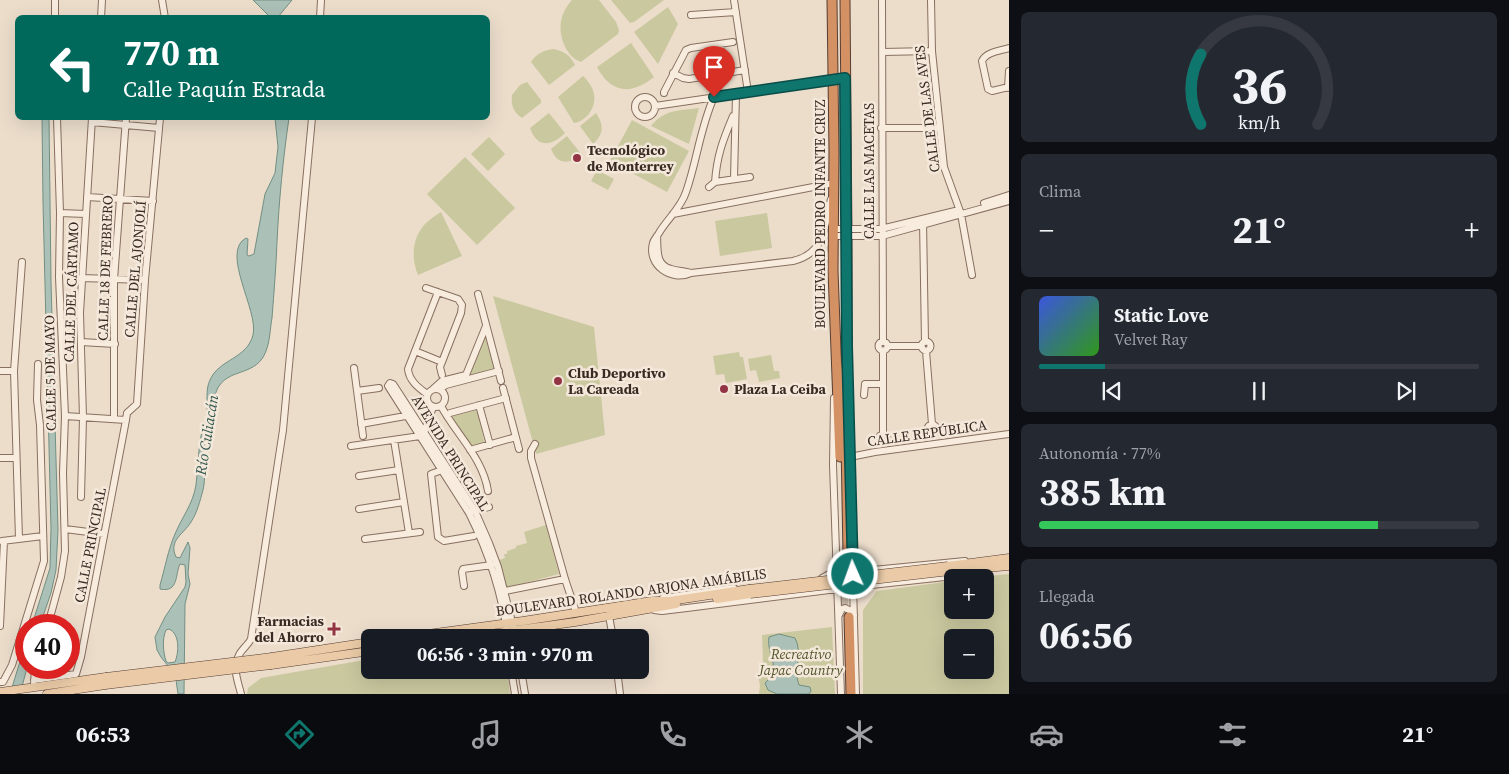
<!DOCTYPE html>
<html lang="es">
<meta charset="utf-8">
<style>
:root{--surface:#171b24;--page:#242831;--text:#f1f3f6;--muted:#9ea1a6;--line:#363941;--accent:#0f766e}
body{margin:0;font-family:"Source Serif 4",serif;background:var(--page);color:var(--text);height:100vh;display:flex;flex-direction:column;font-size:19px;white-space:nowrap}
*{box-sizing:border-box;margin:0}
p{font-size:16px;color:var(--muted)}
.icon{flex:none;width:28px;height:28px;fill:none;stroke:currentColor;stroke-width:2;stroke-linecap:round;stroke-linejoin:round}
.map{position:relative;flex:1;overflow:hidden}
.details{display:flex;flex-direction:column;gap:12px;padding:12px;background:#0d0f14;width:500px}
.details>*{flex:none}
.hud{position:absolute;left:15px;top:15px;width:475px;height:105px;border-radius:8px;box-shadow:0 5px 20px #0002;background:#00695c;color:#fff;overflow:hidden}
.fabs{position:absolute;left:944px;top:569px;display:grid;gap:10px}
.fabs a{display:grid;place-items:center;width:50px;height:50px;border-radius:8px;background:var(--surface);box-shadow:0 5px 20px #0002;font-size:25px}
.speed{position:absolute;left:15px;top:614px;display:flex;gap:10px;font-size:25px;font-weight:700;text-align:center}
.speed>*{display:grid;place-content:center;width:65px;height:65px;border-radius:50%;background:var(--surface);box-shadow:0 5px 20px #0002;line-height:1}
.speed .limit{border:8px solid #d22;background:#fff;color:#111}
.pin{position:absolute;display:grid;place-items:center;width:42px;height:42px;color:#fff;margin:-51px -21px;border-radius:50% 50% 50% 0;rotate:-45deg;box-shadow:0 0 5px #0007}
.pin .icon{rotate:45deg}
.me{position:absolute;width:55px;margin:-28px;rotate:358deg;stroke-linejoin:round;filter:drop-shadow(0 0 4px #0008)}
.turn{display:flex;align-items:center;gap:18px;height:105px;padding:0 25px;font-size:22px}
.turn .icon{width:65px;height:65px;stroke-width:2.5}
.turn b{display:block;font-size:35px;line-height:42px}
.big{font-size:38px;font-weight:700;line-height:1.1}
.details .tile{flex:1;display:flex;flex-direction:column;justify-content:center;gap:8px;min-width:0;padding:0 18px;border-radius:8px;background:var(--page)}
.details .dial{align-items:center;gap:0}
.dial svg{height:130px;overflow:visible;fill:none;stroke:var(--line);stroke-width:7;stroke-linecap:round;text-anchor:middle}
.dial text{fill:var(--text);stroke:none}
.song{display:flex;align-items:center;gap:15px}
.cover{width:60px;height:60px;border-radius:8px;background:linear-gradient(135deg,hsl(230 70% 55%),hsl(110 70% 35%))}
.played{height:5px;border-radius:2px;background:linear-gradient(90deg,var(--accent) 15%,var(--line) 15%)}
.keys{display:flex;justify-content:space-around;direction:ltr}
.heat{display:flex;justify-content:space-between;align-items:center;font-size:28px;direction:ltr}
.charge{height:8px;border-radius:4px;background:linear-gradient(90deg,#34c759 77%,var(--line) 0)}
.trip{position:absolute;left:361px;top:629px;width:288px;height:50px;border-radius:8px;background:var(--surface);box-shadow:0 5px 20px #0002;font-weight:700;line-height:50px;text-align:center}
.tab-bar{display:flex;height:80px;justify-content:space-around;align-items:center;background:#090b0e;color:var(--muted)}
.tab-bar .icon{width:35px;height:35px}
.tab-bar .on{color:var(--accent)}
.tab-bar b{font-size:22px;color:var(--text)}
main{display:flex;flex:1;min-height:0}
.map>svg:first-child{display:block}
.green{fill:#cac89f;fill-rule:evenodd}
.water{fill:#abc1b7;stroke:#728f83;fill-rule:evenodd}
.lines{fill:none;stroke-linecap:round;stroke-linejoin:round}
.highway-tunnel{stroke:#c8b9a9;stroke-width:9;stroke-dasharray:9 4.5;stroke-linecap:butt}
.minor-casing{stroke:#886f60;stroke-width:8}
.major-casing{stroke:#563e34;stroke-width:9}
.highway-casing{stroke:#563e34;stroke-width:11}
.minor{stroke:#f7ecde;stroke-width:6}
.major{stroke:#ebcba7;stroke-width:8}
.highway{stroke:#d39164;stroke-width:9}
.major-bridge-casing{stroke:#563e34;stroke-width:9;stroke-linecap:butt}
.major-bridge{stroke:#ebcba7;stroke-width:8}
.route-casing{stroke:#0a4d48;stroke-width:12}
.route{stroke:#0f766e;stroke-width:9}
.poi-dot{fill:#923443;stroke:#f4e8da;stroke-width:2}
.labels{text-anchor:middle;stroke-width:5;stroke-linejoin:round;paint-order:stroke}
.street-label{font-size:14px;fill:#392a22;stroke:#f4e8da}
.poi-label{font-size:14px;font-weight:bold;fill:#392a22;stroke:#f4e8da;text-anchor:start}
.park-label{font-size:14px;font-style:italic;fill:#50542a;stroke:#f4e8da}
.water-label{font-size:15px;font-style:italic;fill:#335850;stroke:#f4e8da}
</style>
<main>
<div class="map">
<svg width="1009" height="694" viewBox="0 0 1009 694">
<rect width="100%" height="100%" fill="#ecddcb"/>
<path class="green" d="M572,0h27l17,22 3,8 -1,4 -37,28c-16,-5 -24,-29 -19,-45 2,-6 5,-12 10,-17z
M611,0h53l-30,22 -4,1z
M668,7l10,17 -20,40 -24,-32z
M631,43l23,34c-22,18 -43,17 -57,-10z
M553,49c11,2 17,6 22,16l-26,20 -18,-23c6,-9 12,-11 22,-13z
M583,76c12,11 16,26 5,39 -4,4 -8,7 -14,8l-16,-26z
M527,82l14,18v3l-19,15c-9,-6 -11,-13 -10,-23l8,-10z
M699,108l-10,36 -38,-18c14,-17 27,-15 48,-18z
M549,113l16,20c-14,14 -28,15 -35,-5z
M596,113c8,12 8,21 -3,31l-13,-18z
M632,120l57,31 -22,41 -57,-31z
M567,136l14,18c-11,11 -24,11 -30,-5z
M489,137l16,17 -17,17 -17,-17z
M465,157l50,51 -38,37 -50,-51z
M597,170l17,9 -6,11 -17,-9z
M441,212l21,44 -44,19c-7,-17 -6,-37 7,-51 5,-5 11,-9 16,-12z
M767,213l5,35 -52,8 -5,-35z
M493,296l101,31 11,108 -69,19z
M485,336l9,33 -26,7z
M739,352l1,5h3l4,22 -21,4 -2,-9 -8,1 -3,-19z
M771,355l3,16h5l1,7 -21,4 -3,-12 -6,1 -2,-12z
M477,410l8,35 -15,4 -20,-32z
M546,525l13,49 -53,14 -7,-28 6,-2 -1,-4h3v-3l9,-3v-2l11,-3 -3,-11z
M1009,574v120h-146v-84l14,-19 75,-10v29h33v-32l-7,-1zM952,638h33v32h-33z
M832,627l3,67h-76l1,-8 -2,-12 5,-12 -1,-27z
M370,659v11h137l3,24h-263l1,-6 13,-10z"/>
<path class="water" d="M253,0h39l-14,17 -7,1z
M42,118h7l2,164 7,248 -2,40 -5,23 -11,32h-8l18,-57 1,-40 -8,-325z
M275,118h14c-6,41 -10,82 -12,124 -1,25 -3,50 -5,76 -2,11 -2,23 -6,33 -9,25 -35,17 -47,35 -6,8 -15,55 -15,66 0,13 2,25 -1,38 -3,11 -6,23 -12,32 -7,12 -23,18 -15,35l4,1 8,-16 2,6 -2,26 2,10 -5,20 -1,90h-6l-2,-14 -4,-9 -11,-14 -4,-7 -2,-13 10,-20 20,-30 1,-5 -1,-17 -5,-1c-5,10 -1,29 -20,25v-4c5,-17 8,-35 15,-51 7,-17 18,-30 21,-49 2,-16 2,-33 5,-49 2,-8 6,-14 6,-22 1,-11 -2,-24 3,-34 9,-21 37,-21 43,-45 6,-24 -33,-83 -7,-97l2,1 -1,16 2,1 5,-2 11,-60 10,-21 3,-26zM169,629c11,5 10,23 6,33l-7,1 -2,-2c-3,-10 -4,-22 0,-31z
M779,634l16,4c8,14 -2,34 4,47l11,2 1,4 -2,3h-32l-9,-4 -3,-7c18,-16 1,-28 4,-46z
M26,642l1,26 -7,26h-10z"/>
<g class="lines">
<path class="highway-tunnel" d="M843,556l1,61"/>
<g class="minor-casing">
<path id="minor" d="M55,0v18
M162,0l3,18
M734,0l14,92
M882,0l1,342
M931,0l1,51 12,116 17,47 11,61
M691,15l45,-3
M101,18l1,-18
M320,18l1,-18
M720,44l4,30
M1009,48c-9,3 -23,4 -27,13l6,28 4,2 17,-4
M882,52l50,-1
M673,73l10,5 6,1 56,-9
M1008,88l1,-17
M664,93v-1l22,-42 5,-2 42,-6
M714,97c-14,31 -17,64 -28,95 -5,16 -19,27 -27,41 -2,4 -5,6 -6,10 -6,22 18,39 38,30l102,-12c33,-8 31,-35 38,-62
M635 107a10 10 0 1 1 20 0a10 10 0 1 1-20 0Z
M655,106l190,-28
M92,122l67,6
M881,128h58
M734,179l2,-85
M715,182c2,-27 8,-42 18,-66
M715,182l35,-5
M709,187l6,-5
M87,197l66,4
M984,203l25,-8
M60,213l26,1
M673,214l161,-31
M923,221l2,121
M833,229h48l74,-18
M657,236c1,13 -2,29 14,33 7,2 13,2 20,4
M833,236h49l127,-35v-1
M81,278l64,2
M426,288l32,11 4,6 -1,8 -19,49 -2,5 2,8
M478,294l23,87
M921.5 346a4.5 4.5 0 1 1 9 0a4.5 4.5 0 1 1-9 0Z
M878.5 346a4.5 4.5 0 1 1 9 0a4.5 4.5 0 1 1-9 0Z
M81,342l34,2
M888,346h34
M415,351l27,11
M883,351v83
M926,351l6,73
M354,368l9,68
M0,371h14
M466,375l20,-49
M503,388l16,61
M427 398a9 9 0 1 1 18 0a9 9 0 1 1-18 0Z
M433,389l9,-8 24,-6
M440,389l6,-4 53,-14
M357,391l22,-3
M427,394c-8,-6 -18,-13 -19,-25l30,-77
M864,395l1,-11h18
M834,398l-1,67 8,229
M479,405l11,40
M441,406c15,28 42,52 47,85
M65,416l61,4
M447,416l3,-3 56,-15
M114,419v-139l12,-162
M361,424l50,-9
M927.5 429a4.5 4.5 0 1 1 9 0a4.5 4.5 0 1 1-9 0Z
M878.5 439a4.5 4.5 0 1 1 9 0a4.5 4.5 0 1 1-9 0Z
M394,440l15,93
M535,444l-4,7v7l34,121 11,33
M351,446l69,-10 4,-3 9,-26
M470,450l46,-13
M850,457l25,-5 134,-18
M0,458h16
M442,470l-11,4 7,63 6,4 30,-5
M359,476l40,-6
M81,497l2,-79 -3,-105 12,-195
M359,509l45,-7
M470,512l19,-5
M65,529l39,5
M19,539l-5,-168 8,-109
M365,539l55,-7
M2,541l41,-5
M852,548l4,146
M837,556c4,9 9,8 15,1
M861,573l12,-3 92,-9
M822,578l9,-5 4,-11
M464,586l-2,-14 1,-3 29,-4
M505,591l60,-12
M663,598l71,-10
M654,610l8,1 25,-3 166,-21 101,-11 19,-4
M839,615l3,-6 3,-1 6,3 3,4
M609,616l4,22
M48,625l13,-48 4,-26 -2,-78 2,-57 -6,-139 1,-64 -3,-95
M0,626l4,-85
M508,638c-6,-45 -19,-85 -39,-125l-81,-127 2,-3 3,1 82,127 14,32 9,24 18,71
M511,670l4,24
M521,670l4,24
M617,670l3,24
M34,680l42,-6 5,-17 45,-237 1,-7 10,-9 8,-124 15,-162
M0,682h3l9,-17 32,-104 -4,-136 -3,-25 1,-36
M34,684l1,-16
M241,694c-3,-13 -9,-25 -2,-39 3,-6 9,-10 12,-16l32,-209 29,-312"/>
</g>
<g class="major-casing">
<path id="major" d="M948,566l61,-8
M950,571l59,-5
M717,599l33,-5
M399,638l124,-17 129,-20h18l79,-12
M461,638l114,-16 101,-18
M526,638l13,-10
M272,657l98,-15
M271,665l99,-14
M0,692l106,-15
M47,694l58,-9"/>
</g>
<g class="highway-casing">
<path id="highway" d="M832,0l2,152 -1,119 7,186
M845,0l2,236v110l-2,39 3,171
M849,617l2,77"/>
</g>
<use href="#minor" class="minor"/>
<use href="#major" class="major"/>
<use href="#highway" class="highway"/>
<g class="major-bridge-casing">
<path id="major-bridge" d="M749,589l199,-23
M750,594l200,-23
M106,677l166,-20
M105,685l166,-20"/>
</g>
<use href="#major-bridge" class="major-bridge"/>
</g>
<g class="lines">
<g class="route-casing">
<path id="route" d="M714,97l131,-19 2,268 6,228"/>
</g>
<use href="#route" class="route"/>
</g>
<g class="poi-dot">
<circle cx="577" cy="158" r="5"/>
<circle cx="558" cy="381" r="5"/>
<circle cx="724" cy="389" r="5"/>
<path d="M331.5 621.5h5v5h5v5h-5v5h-5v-5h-5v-5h5z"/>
</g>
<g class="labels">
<g class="street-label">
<text transform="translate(927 109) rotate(-97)" y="5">CALLE DE LAS AVES</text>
<text transform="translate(869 171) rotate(-90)" y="5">CALLE LAS MACETAS</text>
<text transform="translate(820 214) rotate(-90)" y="5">BOULEVARD PEDRO INFANTE CRUZ</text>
<text transform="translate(105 268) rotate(-88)" y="5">CALLE 18 DE FEBRERO</text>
<text transform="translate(135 269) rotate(-85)" y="5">CALLE DEL AJONJOLÍ</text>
<text transform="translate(71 292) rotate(-88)" y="5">CALLE DEL CÁRTAMO</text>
<text transform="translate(50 373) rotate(-91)" y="5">CALLE 5 DE MAYO</text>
<text transform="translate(927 433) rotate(-8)" y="5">CALLE REPÚBLICA</text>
<text transform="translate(451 453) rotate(58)" y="5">AVENIDA PRINCIPAL</text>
<text transform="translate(90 545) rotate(-79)" y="5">CALLE PRINCIPAL</text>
<text transform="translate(631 592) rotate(-8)" y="5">BOULEVARD ROLANDO ARJONA AMÁBILIS</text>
</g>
<g class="poi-label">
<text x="587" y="155">Tecnológico<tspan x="587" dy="16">de Monterrey</tspan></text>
<text x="568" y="378">Club Deportivo<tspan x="568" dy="16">La Careada</tspan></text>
<text x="734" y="394">Plaza La Ceiba</text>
<text x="324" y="626" text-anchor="end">Farmacias<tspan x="324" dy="16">del Ahorro</tspan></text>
</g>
<g class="park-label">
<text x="801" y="659">Recreativo<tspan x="801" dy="16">Japac Country</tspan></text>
</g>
<g class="water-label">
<text transform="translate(207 435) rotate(-81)" y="5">Río Culiacán</text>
</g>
</g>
</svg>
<div class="fabs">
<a>+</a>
<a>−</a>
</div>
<div class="speed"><div class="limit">40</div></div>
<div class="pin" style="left:714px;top:97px;background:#d93025"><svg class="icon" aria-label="arrive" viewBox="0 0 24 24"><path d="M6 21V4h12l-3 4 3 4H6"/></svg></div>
<svg class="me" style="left:853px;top:574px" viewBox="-20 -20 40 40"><circle r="17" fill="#0f766e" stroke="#fff" stroke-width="3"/><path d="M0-11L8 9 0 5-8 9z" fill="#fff"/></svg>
<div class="trip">06:56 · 3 min · 970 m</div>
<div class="hud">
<div class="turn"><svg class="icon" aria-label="left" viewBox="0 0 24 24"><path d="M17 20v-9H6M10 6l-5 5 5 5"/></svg><div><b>770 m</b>Calle Paquín Estrada</div></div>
</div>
</div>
<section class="details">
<div class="tile dial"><svg viewBox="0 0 100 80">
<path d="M14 69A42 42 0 1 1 86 69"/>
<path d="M14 69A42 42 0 0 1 14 26" stroke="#0f766e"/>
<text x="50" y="56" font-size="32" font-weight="700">36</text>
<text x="50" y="72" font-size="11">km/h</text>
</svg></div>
<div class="tile"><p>Clima</p>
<div class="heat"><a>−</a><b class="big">21°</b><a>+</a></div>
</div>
<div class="tile">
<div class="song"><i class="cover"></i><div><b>Static Love</b><p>Velvet Ray</p></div></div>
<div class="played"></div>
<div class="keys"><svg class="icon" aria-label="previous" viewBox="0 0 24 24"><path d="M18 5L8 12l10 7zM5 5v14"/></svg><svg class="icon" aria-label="pause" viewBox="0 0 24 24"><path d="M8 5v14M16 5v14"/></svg><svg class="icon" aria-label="next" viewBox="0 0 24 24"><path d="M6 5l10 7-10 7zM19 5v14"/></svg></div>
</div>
<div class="tile"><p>Autonomía · 77%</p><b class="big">385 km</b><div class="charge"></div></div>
<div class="tile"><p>Llegada</p><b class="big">06:56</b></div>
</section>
</main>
<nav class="tab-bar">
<b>06:53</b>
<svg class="icon on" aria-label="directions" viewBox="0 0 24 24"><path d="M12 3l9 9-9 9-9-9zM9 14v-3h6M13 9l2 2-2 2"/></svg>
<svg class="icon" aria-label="music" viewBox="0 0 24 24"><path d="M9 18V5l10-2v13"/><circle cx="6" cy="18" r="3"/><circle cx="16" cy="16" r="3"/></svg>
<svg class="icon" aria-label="phone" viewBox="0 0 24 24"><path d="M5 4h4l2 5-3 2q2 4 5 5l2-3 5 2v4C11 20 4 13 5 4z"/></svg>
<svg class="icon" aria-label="climate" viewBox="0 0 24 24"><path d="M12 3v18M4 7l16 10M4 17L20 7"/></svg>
<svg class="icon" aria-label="car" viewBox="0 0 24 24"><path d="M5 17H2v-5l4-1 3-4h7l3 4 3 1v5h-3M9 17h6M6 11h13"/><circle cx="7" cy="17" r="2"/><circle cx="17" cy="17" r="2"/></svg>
<svg class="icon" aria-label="filters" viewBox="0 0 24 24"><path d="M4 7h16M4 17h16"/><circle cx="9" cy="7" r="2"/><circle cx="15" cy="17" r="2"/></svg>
<b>21°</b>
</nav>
